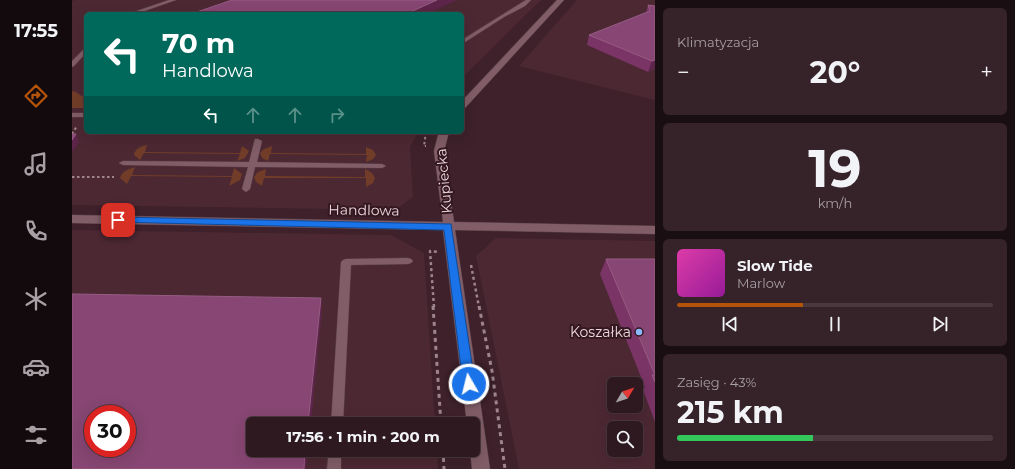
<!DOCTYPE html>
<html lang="pl">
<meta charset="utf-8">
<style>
:root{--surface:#2e1920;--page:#362229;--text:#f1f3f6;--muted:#a7a0a5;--line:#49383e;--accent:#b45309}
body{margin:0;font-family:Montserrat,sans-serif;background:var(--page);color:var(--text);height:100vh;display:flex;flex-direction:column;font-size:15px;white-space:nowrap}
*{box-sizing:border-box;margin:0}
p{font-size:13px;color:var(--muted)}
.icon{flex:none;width:22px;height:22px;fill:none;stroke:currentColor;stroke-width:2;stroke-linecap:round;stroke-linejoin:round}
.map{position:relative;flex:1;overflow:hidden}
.side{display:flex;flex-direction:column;gap:8px;padding:8px;background:#190e12;width:360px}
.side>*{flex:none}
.hud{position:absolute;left:12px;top:12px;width:380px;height:122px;border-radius:6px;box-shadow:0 4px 16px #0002,0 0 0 1px var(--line);background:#00695c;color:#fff;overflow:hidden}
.needle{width:26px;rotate:51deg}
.tools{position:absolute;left:535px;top:377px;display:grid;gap:8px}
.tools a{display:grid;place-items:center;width:36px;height:36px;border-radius:6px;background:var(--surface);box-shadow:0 4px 16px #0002,0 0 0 1px var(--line);font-size:20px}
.speed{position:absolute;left:12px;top:405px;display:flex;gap:8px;font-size:20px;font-weight:700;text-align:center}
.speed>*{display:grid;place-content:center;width:52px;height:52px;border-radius:50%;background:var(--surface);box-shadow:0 4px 16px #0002,0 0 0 1px var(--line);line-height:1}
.speed .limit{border:6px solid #d22;background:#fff;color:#111}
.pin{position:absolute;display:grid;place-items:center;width:34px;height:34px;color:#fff;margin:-17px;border-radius:8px;box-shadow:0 2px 6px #0006}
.me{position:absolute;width:44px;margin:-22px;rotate:352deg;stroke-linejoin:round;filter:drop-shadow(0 0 3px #0008)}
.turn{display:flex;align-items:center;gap:14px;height:84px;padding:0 12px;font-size:18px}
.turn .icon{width:52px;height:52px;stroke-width:2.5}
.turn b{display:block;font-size:28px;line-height:34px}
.lanes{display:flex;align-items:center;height:38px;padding:0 12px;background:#0003;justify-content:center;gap:20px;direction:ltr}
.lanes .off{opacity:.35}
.big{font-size:30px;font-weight:700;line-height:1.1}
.side .card{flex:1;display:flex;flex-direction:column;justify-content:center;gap:6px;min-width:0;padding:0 14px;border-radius:6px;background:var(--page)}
.side .dial{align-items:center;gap:0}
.dial b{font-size:52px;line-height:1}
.song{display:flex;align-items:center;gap:12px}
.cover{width:48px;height:48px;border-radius:6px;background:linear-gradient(135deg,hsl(320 70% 55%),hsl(300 70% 35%))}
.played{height:4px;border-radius:2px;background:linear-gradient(90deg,var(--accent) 40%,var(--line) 40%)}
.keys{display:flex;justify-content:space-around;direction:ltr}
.heat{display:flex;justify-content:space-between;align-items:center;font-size:22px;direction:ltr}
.charge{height:6px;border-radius:3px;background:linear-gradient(90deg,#34c759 43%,var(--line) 0)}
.trip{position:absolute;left:174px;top:417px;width:234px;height:40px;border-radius:6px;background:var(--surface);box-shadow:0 4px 16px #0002,0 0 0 1px var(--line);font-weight:700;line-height:40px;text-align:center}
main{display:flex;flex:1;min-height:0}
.dock{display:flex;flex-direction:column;width:72px;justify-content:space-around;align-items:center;background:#120a0d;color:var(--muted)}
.dock .icon{width:28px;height:28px}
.dock .active{color:var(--accent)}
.dock b{font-size:18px;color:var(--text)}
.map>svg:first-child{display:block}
.built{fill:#4c2833;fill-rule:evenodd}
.green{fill:#713d28}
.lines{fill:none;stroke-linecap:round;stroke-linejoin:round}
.service-casing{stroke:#583f47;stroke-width:1}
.minor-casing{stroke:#583f47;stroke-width:1}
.path-far2{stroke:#9d858b;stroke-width:2;stroke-dasharray:2.5 2.5;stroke-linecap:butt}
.path-far1{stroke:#9d858b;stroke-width:2.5;stroke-dasharray:3 3;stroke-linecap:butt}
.path{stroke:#9d858b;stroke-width:3;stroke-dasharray:4 4;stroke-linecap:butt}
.service{fill:#805d67;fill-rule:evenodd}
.minor{fill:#805d67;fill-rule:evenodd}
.wall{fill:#7a3466}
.shaded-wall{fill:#5d2549}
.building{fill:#874673;stroke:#965c83;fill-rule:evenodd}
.route{fill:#1a73e8;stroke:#114b97}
.poi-dot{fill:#8cb9fc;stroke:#341720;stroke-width:1.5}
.labels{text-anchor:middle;stroke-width:4;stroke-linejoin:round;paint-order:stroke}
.street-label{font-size:14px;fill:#ebd7dc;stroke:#341720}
.poi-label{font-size:14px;fill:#ebd7dc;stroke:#341720;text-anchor:end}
</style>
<main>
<nav class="dock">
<b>17:55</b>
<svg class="icon active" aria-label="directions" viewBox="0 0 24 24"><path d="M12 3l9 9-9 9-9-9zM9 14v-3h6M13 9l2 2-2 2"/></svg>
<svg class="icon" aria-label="music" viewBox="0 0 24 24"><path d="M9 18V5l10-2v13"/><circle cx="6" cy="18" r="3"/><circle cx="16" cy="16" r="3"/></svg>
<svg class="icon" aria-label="phone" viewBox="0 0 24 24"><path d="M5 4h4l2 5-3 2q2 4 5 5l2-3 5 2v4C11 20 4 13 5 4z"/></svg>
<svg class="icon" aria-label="climate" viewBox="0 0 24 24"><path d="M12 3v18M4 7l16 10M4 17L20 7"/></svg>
<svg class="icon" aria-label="car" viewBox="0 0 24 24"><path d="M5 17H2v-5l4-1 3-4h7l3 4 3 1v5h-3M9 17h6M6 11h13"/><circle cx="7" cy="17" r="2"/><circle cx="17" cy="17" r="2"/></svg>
<svg class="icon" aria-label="filters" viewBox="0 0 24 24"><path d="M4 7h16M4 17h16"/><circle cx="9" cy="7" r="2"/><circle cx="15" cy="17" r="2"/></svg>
</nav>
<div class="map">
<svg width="583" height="469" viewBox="0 0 583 469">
<rect width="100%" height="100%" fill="#3e212a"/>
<path class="built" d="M3,0h466l-79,78v-64h-376v118h328l3,2 -7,13 3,50 -18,13 -323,-5v-204z
M505,0h78v100l-136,-34z
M0,230l319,5 33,18 11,171h-182v26h184l1,19h-366zM21,414h34v34h-34z
M424,238l159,3v228h-136l-43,-213zM542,384h22v22h-22zM542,428h22v22h-22z"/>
<path class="green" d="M0,91l4,1 10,7v9h-14z
M75,145l-2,7 95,1 2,-7 7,5 -4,7 -8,3 3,-7 -96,-1 -4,7 -6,-5c1,-7 8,-9 13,-10z
M200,146l-1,7 95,1v-7l7,3 3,5 -3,4 -7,3 1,-7 -97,-1 -2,7 -6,-3 -2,-5 4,-4z
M63,167l-3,8 100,1 2,-8 8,6 -2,6 -11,6 3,-9 -101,-1 -4,8 -7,-6c2,-7 9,-9 15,-11z
M194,169l-1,7 100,1v-8l7,4 3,5 -2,5 -7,4v-9h-102l-2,8 -6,-4 -2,-5 4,-5z"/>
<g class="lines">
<g class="service-casing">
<path id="service" d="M97,0h7l-40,14h-8z
M454,0h5l-6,6 -21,11 -42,27v-4z
M14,47v6l-12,13 -2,1v-6z
M0,113h14v4h-14z
M183,139h3l4,2 -5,21 125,2 4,2 -4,2 -127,-1 -5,22 -4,3 -4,-3 6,-22 -125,-2 -4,-2 4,-2 126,1z
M336,258l3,1 2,2 -2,2 -3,1 -57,1 -8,159h-12l10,-162 2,-2 3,-1z
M257,450h12v19h-14z"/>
</g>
<g class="minor-casing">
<path id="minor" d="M485,0h7l-99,108 -3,1v-8z
M367,132h10l-5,19 10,71 201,4v8l-200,-4 35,239h-18l-2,-19h3v-26h-6l-24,-194 -371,-7v-8l371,7 -9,-71z"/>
</g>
<path class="path-far2" d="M354,132l-2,14h2
M0,134l5,-8
M0,177h42"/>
<path class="path-far1" d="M399,265l8,42
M362,307l-4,-56 8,1"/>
<path class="path" d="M361,306l8,118
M407,306l13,65 13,98
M371,450l1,19"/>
<use href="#service" class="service"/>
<use href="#minor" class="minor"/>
</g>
<path class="wall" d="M576,5l7,1v62l-7,4 -61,-27 2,-10 57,-22z
M534,259h49v163l-12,-32 2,-3 -45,-113z"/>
<path class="shaded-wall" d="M365,0h20l-30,14h-21z
M583,60v8l-7,4 4,-11z
M4,134l3,8 -7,10v-12z
M249,298l1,12 -11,114h-3z
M233,450h3l-2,19h-2z"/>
<path class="building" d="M160,0h205l-31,14h-215z
M576,5l7,1v54l-3,1 -63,-26 61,-24z
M0,134h4l-4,6z
M534,259h49v116z
M0,294l249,4 -13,126h-55v26h52l-1,19h-232zM21,414h34v34h-34z
M580,375h3v7z"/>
<path class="route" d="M46,217l333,7 24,160 -2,4 -4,1 -4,-1 -2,-4 -19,-154 -329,-8 -1,-2 1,-2z"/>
<circle class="poi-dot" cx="567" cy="332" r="4"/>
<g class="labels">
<g class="street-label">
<text transform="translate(372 181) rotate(-95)" y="5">Kupiecka</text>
<text transform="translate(292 210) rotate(1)" y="5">Handlowa</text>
</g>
<g class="poi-label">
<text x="559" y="337">Koszałka</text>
</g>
</g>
</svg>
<div class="tools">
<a><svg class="needle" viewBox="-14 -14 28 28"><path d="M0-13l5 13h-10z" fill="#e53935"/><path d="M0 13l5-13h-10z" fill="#a7a0a5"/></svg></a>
<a><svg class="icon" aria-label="search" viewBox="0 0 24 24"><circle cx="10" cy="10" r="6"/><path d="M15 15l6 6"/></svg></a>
</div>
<div class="speed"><div class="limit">30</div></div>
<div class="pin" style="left:46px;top:220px;background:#d93025"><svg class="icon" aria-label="arrive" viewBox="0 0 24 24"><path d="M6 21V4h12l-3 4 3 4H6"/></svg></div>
<svg class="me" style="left:397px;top:384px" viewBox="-20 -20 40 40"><circle r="17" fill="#1a73e8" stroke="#fff" stroke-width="3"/><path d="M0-11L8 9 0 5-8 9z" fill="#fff"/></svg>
<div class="trip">17:56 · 1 min · 200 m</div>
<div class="hud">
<div class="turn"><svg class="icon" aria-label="left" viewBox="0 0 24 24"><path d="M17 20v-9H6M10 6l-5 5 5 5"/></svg><div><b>70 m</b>Handlowa</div></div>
<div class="lanes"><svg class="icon" aria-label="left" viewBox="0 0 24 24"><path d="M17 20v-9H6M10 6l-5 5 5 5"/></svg><svg class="icon off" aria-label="ahead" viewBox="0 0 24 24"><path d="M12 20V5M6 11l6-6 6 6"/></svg><svg class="icon off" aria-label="ahead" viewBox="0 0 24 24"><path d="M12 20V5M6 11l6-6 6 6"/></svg><svg class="icon off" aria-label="right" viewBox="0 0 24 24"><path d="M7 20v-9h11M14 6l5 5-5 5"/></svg></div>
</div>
</div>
<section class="side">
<div class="card"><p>Klimatyzacja</p>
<div class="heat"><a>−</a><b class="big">20°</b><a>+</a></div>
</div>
<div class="card dial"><b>19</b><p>km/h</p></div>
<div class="card">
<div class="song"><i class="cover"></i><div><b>Slow Tide</b><p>Marlow</p></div></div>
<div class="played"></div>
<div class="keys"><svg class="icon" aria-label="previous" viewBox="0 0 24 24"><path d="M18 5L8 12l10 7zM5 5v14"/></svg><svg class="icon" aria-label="pause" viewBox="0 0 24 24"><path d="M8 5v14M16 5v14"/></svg><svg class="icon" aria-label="next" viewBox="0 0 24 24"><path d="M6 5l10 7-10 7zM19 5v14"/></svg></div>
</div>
<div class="card"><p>Zasięg · 43%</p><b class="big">215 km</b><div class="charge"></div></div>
</section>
</main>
